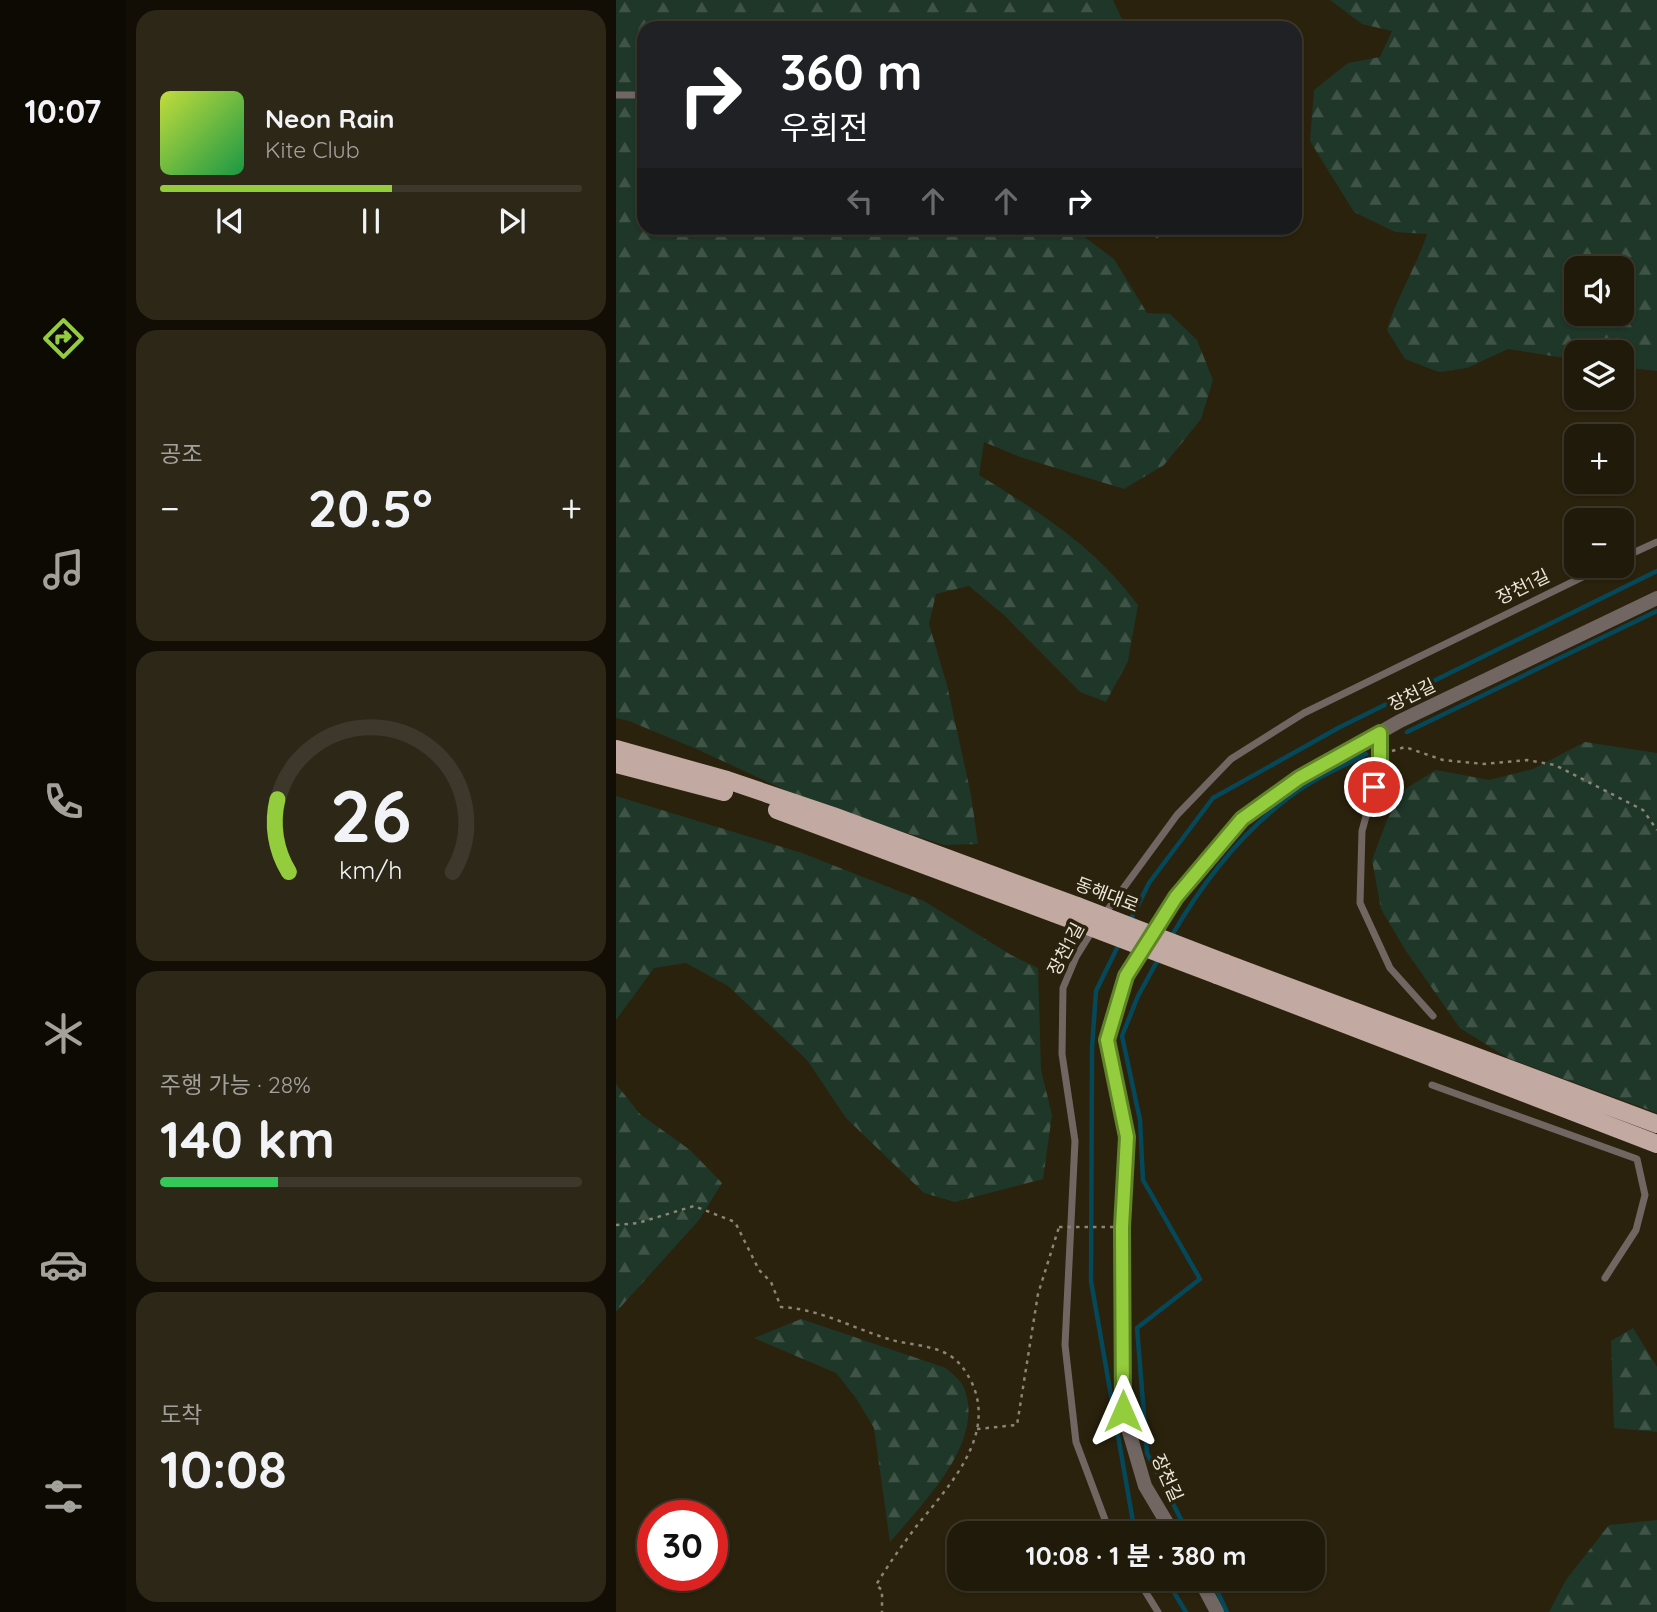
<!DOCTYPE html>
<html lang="ko">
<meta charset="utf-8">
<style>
:root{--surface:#201a0a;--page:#2d2718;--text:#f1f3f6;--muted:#a2a19c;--line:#3d382b;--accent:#93cc3d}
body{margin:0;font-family:Quicksand,"Noto Sans KR",sans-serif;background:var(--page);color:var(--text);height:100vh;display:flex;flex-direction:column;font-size:26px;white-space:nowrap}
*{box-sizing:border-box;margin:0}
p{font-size:23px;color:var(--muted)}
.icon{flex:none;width:38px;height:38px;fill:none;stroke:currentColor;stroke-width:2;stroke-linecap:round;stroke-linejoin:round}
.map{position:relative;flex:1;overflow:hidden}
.drawer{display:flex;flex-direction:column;gap:10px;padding:10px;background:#120e06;width:490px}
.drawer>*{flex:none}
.guide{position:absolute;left:21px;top:21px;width:665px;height:214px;border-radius:21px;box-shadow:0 2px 5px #0004,0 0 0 2px var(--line);background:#202124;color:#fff;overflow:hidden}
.tools{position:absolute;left:948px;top:256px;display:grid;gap:14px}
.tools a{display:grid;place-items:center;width:70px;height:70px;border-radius:14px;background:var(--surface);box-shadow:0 2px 5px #0004,0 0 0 2px var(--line);font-size:35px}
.speed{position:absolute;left:21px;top:1500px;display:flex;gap:14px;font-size:35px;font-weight:700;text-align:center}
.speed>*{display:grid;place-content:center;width:91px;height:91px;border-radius:50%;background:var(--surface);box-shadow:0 2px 5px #0004,0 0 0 2px var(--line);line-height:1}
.speed .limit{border:10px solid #d22;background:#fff;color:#111}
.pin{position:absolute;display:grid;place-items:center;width:60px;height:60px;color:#fff;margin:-30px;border:4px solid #fff;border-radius:50%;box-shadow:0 2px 7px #0007}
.me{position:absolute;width:77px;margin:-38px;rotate:0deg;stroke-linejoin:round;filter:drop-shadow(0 0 5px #0008)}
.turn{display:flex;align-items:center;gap:24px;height:147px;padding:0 28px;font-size:32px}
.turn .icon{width:91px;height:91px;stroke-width:2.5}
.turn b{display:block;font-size:49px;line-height:60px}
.lanes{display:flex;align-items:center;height:66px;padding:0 28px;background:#0003;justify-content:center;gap:35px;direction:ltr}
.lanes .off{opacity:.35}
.big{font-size:52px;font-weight:700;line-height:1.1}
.drawer .tile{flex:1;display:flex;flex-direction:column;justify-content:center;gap:10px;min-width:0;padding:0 24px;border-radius:21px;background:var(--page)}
.drawer .dial{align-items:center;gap:0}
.dial svg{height:182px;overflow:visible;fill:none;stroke:var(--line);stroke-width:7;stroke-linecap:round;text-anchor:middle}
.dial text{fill:var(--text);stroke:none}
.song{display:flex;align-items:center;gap:21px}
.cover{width:84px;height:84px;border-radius:10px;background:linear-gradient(135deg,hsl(70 70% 55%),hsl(140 70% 35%))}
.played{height:7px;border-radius:4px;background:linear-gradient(90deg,var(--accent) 55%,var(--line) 55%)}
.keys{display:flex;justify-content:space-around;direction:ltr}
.heat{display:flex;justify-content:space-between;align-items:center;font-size:38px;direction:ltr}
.charge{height:10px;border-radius:5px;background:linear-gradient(90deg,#34c759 28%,var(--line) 0)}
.trip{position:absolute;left:331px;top:1521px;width:378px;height:70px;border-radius:21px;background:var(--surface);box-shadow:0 2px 5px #0004,0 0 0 2px var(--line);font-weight:700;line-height:70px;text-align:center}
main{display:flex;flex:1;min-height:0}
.dock{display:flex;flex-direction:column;width:126px;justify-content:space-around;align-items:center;background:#0d0a04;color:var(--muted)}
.dock .icon{width:49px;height:49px}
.dock .on{color:var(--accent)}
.dock b{font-size:32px;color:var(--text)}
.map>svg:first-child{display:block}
.forest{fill:url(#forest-firs);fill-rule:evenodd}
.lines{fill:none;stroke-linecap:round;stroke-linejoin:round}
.stream{stroke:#054859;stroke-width:4.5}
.path{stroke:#8b8574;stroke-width:2.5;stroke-dasharray:3.5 5;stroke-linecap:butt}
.service{stroke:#726663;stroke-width:7}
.minor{stroke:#726663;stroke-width:14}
.primary{stroke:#c2a9a2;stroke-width:18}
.path-bridge{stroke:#8b8574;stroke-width:2.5;stroke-dasharray:3.5 5;stroke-linecap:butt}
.primary-bridge{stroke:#c2a9a2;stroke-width:18}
.route-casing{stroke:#608528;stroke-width:18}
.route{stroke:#93cc3d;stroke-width:12}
.labels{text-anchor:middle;stroke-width:7;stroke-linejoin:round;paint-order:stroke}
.street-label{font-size:18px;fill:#ece7da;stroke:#2a220d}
</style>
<main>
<nav class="dock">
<b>10:07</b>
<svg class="icon on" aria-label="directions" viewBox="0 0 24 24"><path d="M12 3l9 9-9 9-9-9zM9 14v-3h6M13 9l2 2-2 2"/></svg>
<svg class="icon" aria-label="music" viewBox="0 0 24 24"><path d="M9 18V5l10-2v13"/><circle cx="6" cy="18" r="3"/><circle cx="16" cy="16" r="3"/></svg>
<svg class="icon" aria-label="phone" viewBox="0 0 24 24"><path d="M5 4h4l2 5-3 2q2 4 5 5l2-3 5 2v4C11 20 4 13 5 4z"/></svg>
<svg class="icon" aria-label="climate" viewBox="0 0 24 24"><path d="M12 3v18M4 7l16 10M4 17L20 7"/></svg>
<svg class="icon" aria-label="car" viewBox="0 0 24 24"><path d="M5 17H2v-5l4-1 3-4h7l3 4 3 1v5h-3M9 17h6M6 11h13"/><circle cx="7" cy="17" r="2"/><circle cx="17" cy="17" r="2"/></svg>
<svg class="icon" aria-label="filters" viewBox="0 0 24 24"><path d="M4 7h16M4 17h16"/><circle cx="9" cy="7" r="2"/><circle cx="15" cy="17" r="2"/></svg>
</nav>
<section class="drawer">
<div class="tile">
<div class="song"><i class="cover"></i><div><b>Neon Rain</b><p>Kite Club</p></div></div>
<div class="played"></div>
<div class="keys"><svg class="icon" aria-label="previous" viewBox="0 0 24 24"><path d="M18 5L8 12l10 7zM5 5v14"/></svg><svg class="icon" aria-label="pause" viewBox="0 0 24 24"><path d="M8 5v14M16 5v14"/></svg><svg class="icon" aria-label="next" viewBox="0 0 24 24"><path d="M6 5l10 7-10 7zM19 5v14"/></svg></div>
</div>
<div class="tile"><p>공조</p>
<div class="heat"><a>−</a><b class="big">20.5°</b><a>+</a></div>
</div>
<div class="tile dial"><svg viewBox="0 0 100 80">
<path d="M14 69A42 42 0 1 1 86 69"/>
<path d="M14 69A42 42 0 0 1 9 37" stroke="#93cc3d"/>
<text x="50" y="56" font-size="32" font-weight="700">26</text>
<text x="50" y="72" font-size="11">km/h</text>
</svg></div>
<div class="tile"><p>주행 가능 · 28%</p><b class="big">140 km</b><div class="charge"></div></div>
<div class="tile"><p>도착</p><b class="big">10:08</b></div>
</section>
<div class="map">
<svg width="1041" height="1612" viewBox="0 0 1041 1612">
<defs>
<pattern id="forest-firs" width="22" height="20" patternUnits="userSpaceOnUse" patternTransform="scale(1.75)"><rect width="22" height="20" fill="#1e3729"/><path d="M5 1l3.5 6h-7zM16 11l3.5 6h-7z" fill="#3f5447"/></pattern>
</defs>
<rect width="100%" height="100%" fill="#2a220d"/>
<path class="forest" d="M0,0h497l13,28h-482v200h428l42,31 33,54 23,1 27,26 16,40 -12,39 -37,46 -40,24 -104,-32 -36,-15 -5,33c63,39 114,70 159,130l-10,56 -22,41 -26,-10 -76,-77 -35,-29 -33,8 -7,30 18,61 24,110 7,49 -34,1 -133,-43 -112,-52 -70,-29 -13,-3z
M714,0h327v371l-35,-4v-15h-45v8l-69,-11 -41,19 -28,4 -34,-13 -18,-29c10,-34 29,-62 40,-96l-32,-2 -41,-20 -44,-71 4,-51 34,-27 32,-6 12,-26 -30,-7zM961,268h45v45h-45z
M969,742l72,11v360l-149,-55 -48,-30 -54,-77 -25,-42 -9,-49 25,-66 39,-24 53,10 44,-11z
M0,796l186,57 122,48 87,54 27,13 3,102 11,45 -9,64 -88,23 -31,-9 -78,-75 -39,-58 -79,-74 -42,-23 -32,5 -38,52z
M0,1084l24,30 50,36 32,33 -23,37 -83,92z
M185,1319l145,49c6,6 15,12 18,20 22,54 -42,116 -74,154l-16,-114 -18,-30 -20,-25 -82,-35z
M1017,1328l24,39v65l-43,-4 -3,-87z
M1041,1520v92h-108l17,-32 43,-55z"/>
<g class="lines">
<path class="stream" d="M791,732l250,-121
M513,923l20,-40 64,-85 127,-71 317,-156
M555,937c34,-59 79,-116 137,-153 19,-11 39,-20 58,-30
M503,944l-23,47 -4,57 -1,233 44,252
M544,956l-22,40 -16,40 18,84 3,60 57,99 -63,49 10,125 41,80
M549,1578l21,34
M595,1578l16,34"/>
<path class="path" d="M776,751l13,-4 38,13 41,4 43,-4 28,5 88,45 14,20
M0,1225l22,-2 56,-17 41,16 24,48 12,12 10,25c40,2 73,22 111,33 18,5 40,5 57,15 11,7 17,16 23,28 25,55 -26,106 -57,145 -14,19 -27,37 -39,57l6,5v22
M361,1429l40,-4 21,-131 21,-67"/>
<path class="service" d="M0,95h28
M533,228l8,6
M1006,558l35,-16
M764,733v32l-18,66 -2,72 30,65 43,48
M487,916l74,-101 54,-56 73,-46 303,-148
M478,928l-18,29 -13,31 -1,66 13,87 -10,204 11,97 34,91
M816,1085l205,74 8,36 -9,35 -31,48
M521,1578l21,34"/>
<path class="minor" d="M557,1533l-28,-47 -22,-75 -1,-184 5,-90 -20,-97 19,-64 50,-79 67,-78 56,-41 101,-57 257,-123
M583,1578l18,34"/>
<path class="primary" d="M0,749l111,31 106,36 244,90
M0,764l108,28
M161,810l295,110
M609,963l432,161
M601,975l440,169"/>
<path class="path-bridge" d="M443,1227h63"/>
<path class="primary-bridge" d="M461,906l148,57
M456,920l145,55"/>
</g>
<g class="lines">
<g class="route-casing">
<path id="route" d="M507,1411l-1,-184 5,-90 -20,-97 19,-64 50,-79 66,-78 57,-41 81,-45v32l-6,22"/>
</g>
<use href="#route" class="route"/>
</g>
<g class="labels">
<g class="street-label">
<text transform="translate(907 587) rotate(-26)" y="6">장천1길</text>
<text transform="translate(796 695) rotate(-26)" y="6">장천길</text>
<text transform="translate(491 895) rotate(21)" y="6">동해대로</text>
<text transform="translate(450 949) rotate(-62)" y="6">장천1길</text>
<text transform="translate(551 1478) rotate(66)" y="6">장천길</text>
</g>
</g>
</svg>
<div class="tools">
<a><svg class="icon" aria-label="sound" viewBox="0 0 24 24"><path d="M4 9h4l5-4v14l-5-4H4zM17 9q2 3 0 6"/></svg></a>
<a><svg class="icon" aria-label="layers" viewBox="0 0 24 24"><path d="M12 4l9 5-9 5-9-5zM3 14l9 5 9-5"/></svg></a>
<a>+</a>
<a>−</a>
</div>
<div class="speed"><div class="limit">30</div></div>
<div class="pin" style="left:758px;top:787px;background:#d93025"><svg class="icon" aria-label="arrive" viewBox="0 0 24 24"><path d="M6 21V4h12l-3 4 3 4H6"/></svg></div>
<svg class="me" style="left:507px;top:1411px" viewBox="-20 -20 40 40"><path d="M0-17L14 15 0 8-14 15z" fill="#93cc3d" stroke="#fff" stroke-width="4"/></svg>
<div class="trip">10:08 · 1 분 · 380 m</div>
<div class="guide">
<div class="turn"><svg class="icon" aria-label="right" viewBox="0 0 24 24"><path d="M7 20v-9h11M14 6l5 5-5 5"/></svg><div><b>360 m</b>우회전</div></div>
<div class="lanes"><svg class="icon off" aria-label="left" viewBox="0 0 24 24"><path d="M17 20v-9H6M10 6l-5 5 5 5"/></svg><svg class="icon off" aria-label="ahead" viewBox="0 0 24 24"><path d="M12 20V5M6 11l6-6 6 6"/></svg><svg class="icon off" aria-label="ahead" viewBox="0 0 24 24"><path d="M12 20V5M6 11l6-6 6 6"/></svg><svg class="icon" aria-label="right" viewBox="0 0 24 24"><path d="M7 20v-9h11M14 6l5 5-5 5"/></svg></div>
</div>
</div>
</main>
